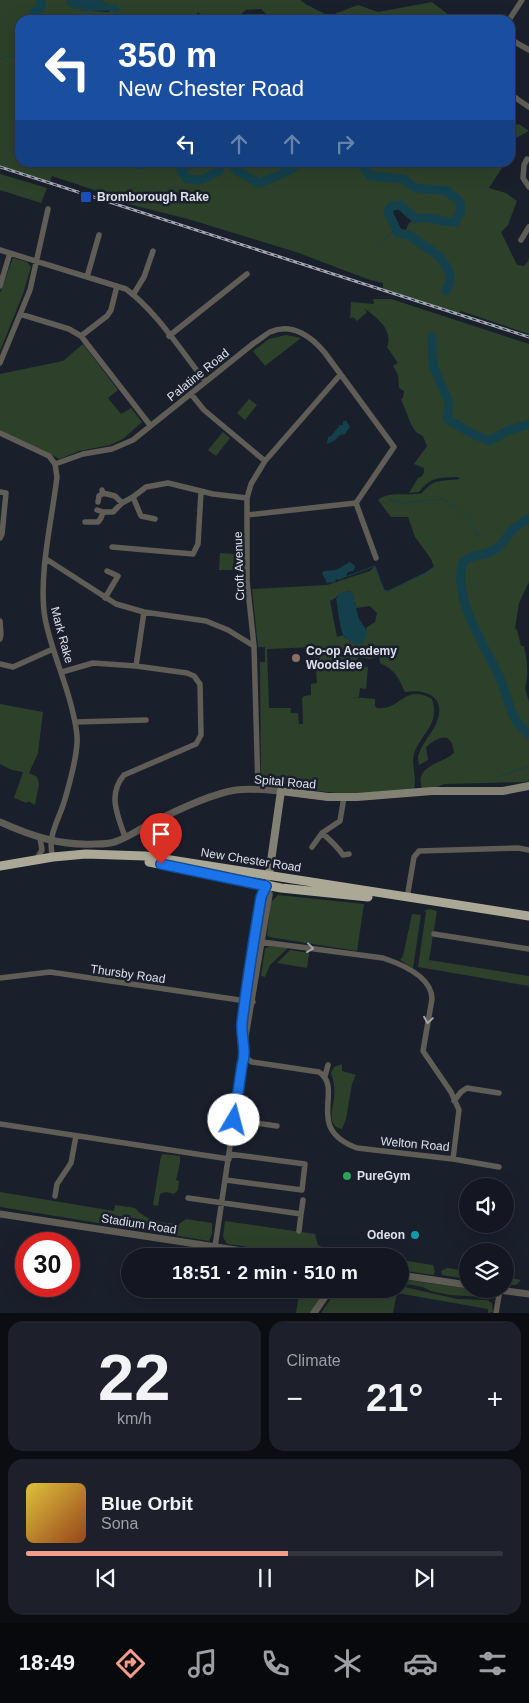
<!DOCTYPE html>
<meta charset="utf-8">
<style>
:root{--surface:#141721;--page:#1d202a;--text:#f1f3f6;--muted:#9d9fa5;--line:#33363f;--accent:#f49d8b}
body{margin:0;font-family:Arial,sans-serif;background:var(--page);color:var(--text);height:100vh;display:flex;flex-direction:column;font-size:19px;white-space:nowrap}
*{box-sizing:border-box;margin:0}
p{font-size:16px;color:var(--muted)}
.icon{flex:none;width:28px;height:28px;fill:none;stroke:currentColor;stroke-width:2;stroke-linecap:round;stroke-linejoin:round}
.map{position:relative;height:1313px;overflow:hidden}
.drawer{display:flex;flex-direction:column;gap:8px;padding:8px;background:#0b0d12;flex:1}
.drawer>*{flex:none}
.banner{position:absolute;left:15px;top:15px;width:500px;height:152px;border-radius:15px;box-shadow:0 5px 20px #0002,0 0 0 1px var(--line);background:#1a4fa0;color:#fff;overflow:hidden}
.controls{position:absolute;left:459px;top:1178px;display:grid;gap:10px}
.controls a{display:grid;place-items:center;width:55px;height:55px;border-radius:50%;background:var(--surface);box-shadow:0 5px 20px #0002,0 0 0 1px var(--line);font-size:25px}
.speed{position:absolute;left:15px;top:1232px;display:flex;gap:10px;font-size:25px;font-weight:700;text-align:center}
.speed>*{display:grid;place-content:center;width:65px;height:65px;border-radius:50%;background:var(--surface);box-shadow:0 5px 20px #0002,0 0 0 1px var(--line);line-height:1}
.speed .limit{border:8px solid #d22;background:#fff;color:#111}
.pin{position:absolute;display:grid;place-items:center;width:42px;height:42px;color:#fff;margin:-51px -21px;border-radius:50% 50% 50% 0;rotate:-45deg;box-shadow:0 0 5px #0007}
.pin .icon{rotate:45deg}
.me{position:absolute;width:55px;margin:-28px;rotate:8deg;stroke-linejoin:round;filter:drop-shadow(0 0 4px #0008)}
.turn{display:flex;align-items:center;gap:18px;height:105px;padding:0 20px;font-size:22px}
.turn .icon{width:65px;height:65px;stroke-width:2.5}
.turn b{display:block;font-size:35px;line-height:42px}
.lanes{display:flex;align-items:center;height:48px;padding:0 20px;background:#0003;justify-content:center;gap:25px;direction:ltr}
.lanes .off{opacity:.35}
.big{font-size:38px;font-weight:700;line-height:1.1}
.drawer .tile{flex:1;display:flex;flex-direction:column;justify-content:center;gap:8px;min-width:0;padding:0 18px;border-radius:15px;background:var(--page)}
.drawer .dial{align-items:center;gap:0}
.dial b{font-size:65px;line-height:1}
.song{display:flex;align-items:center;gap:15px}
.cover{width:60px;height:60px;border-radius:8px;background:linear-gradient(135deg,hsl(50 70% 55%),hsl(20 70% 35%))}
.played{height:5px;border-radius:2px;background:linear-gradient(90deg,var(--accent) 55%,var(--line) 55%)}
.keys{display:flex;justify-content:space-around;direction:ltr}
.heat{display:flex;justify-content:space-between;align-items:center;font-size:28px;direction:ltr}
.drawer .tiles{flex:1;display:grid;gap:8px;grid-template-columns:1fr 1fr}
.tile:last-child{grid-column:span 2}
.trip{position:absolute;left:121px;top:1248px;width:288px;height:50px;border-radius:25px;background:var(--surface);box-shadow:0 5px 20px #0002,0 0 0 1px var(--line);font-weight:700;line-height:50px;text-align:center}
.menu{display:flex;height:80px;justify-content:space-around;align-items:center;background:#08090d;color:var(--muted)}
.menu .icon{width:35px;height:35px}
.menu .on{color:var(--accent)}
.menu b{font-size:22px;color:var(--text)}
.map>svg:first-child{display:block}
.green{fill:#2d412a;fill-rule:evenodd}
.water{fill:#13404b}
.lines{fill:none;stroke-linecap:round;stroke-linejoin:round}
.stream{stroke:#13404b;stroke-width:1}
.river{stroke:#13404b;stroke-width:9}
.minor{stroke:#5f5d55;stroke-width:5.5}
.tertiary{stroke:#5f5d55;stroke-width:7}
.secondary{stroke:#838074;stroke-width:8}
.trunk{stroke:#aca896;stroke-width:9}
.rail-casing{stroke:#a2a6b1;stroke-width:3}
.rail{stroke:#1a1f2c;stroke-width:1;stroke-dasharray:4;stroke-linecap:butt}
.oneway{stroke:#a4a5a7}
.route-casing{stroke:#114b97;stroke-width:12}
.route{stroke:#1a73e8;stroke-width:9}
.transit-dot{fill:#1a4fb4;stroke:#1a1f2c;stroke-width:2}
.education-dot{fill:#8d6e63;stroke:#1a1f2c;stroke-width:2}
.leisure-dot{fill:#2e9e5b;stroke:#1a1f2c;stroke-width:2}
.culture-dot{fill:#0f9aa8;stroke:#1a1f2c;stroke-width:2}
.labels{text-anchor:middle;stroke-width:5;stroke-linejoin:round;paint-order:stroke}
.poi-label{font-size:12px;font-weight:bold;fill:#dde0ea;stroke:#1a1f2c;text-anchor:start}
.street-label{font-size:12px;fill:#dde0ea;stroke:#1a1f2c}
</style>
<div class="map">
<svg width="529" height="1313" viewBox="0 0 529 1313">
<rect width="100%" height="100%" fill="#1a1f2c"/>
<path class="green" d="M0,0h67l1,5 13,4 2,2h11l15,1 7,-7h-8l-8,-5h200l7,5 22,11 29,-11 20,7 54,-10 23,18h-183l-11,-11 -15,1 -12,10h-20l-17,-8 1,8h-178v142l482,1v5l-13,20 17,5 11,8 -9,24 -7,7 16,33 7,1 5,-6v74l-68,-23 -2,2 -76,-24v-6l-13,-3 -74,-28 -108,-33 -60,-15 -10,-6 -66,-22 -2,6 -50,-16zM400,205l15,14 -6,4 -5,11 -6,-1 -10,-21 3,-6z
M510,124l3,2 6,-2 10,7 -19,10z
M0,174l47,14 -6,15 -41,-13z
M13,258l14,4 4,5 -8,27 -23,57v-58z
M373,299h18l138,45v238l-10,21 -4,25 2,2 4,16h3c3,14 5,29 1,42l4,14v79l-6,1 -79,2 -9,4h-13c-8,-22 19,-24 32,-35 -2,-23 -16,-16 -28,-6l2,13 -9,5c0,-1 -1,-7 -1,-8 2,-11 12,-21 17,-31 13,-26 -5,-38 -30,-34 -7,-15 -9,-21 -25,-29l-1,-7 -9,3 -11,-2 -6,7h-5l20,3 -2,22 -6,-1 -1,9h-6l22,2v7l2,2c23,3 28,-25 55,-9 8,26 -10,33 -18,55 -3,11 4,28 -1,36l-57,5 -47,-5 -1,-3 -40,-5 -7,-5 -1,-115h5v-15h-7l-6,-58 75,-4 43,-14 5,-5 9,24 4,1 37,-18 9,-6 -3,-8 -16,-22 -7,-20h-17l-13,-17c12,-10 29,-3 44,-7 13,-16 20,-11 38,-14l-2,-2c-18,1 -27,-1 -39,15l-10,1 9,-15 4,-2 2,-4v-4l-10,-4 13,-18 -4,-10 -7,-4 -5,-8 -10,-25 2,-1 1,-7 -5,-3 -1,-13 -5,-9 5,-3 -11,-16c7,-17 -11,-30 -23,-39l3,4 -10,9 -4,-4 -3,2 1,-17 23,2zM351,591l5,17 14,-2 7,7 -2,9 -9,6 1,3 -13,12 -10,-6 -1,-2 -6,2 -7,-36c9,-4 8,-8 21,-10zM314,647l3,36 -6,1v11l-7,1 -2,2 1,26h-4l-1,-11h-8l1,-5h-22l-2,-59z
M286,335l15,3 -36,28 -12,-15 16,-12z
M83,344l35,46 -10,8 13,16 10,-6 11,14 -19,17 -13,6 -31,6 -19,8 -60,-29v-56l63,-13z
M249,399l8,6 -12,15 -8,-7z
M223,432l7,6 -14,18 -8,-6z
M220,553l14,1 -1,16h-14z
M0,704l43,8 -5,41 -9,20 8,4 2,7 -4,21 -7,-4 -1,2 -13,-5 9,-26 -11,-2 -12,-6z
M278,895l86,9 -7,47 -88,-14 -2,-2 4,-33z
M430,909l7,2 -8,49 100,16v10l-111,-19 8,-55 -3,-1z
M412,914l9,1 -8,53 -13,-8 3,-4z
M271,945l17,3 -18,17 -5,12 -4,-1 4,-27z
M290,950l19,3 -2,15 -30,-5z
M342,1064v7l14,4 -4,9 -6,35 -4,10c-16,-3 -9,-20 -8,-31 1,-9 0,-17 -3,-25l3,-6z
M163,1154l17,2v7l-4,17 3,1 -1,9 -4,4 -8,-2 -6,2 -2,12 -5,-1 8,-49z
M0,1192l114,19 1,-6 20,3c11,13 28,15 44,16l7,-5 26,4v11l-3,7 -209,-34z
M225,1221l90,13 3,11 8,4 48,7h-62l-85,-12 -4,-7z
M400,1260l33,5 2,7 -2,3 -33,-5z
M447,1268l20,3v8l-25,-4 -1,-4z
M505,1277l16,3 -5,5h-11z
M400,1279l70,10 17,7 -3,1 -34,-2 -19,-4 -8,-4 -23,-4z
M400,1286l57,13 30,1 5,3 1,9 -5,1v-4l-91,-16 -4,20h-72l9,-13 3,-11h67z
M300,1289h22l-2,11 -9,13h-15z"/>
<path class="water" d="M67,0h33l8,5h8l3,3v4c-6,-2 -28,-1 -36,-1l-2,-2h-5l-8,-4z
M240,163h26l-3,5 -17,-1z
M346,420l4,7 -5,7 -5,1 -6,6 -7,3 1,-7 3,-1 9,-11h3v-3z
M350,562l5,4v2l-2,3 -5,1 -2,3 2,1 -9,4 -3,-1 -1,3 -8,1 -5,-10 2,-2 12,-1z
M351,591l3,5v8l4,2 -2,2 3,11 8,12 -3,10 -7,5c-4,-4 -11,-6 -13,-10 -4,-5 -6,-29 -8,-37l4,-6z"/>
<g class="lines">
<path class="stream" d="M0,58h3l4,-2 9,2 4,-2
M380,245l15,-16
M388,499l14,4 40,-4 15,9
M459,510l15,14
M475,529l1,6h5
M348,576l27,-10 9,24 4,1 37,-18 9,-6
M496,778l23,-9 10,-2"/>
<path class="river" d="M34,20l1,-8 6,-6v-6
M51,20l3,-2 11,2
M132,162l7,3 5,-3
M190,162l-1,3 -5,2 -3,4 6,8 14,1 18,-9 1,-9
M229,162l10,10 20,11c14,-5 29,-10 40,-21
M366,162l-1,8 6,6 33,3 11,9 32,3 13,11 1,9 -6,11c-15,1 -24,-7 -39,-3l-16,-14 -9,1 -3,6 10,21 11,2 31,22 9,14 1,10 -4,10
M432,337l1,28 16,38 -2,16 24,14 18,8 20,-11 20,-6
M529,518l-16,11 -13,17 -12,7 -17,4 -8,5c-11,35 20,81 35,112 11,22 9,43 31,60"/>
<path class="minor" d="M509,20l13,-20
M510,39l19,11
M510,94l19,13
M527,159l-3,6 -1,13 6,9
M521,240l8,-13
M0,250l126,39c30,22 56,63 79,92
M87,277l12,-42
M0,286l10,-33
M133,295l11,-18 9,-26
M20,314l49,15 12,7 69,89
M81,336l26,-20 4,-6 6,-24
M169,336l78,-62
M0,363l30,-73 18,-81
M191,394l13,16 61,51
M0,433l49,23 6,8 2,13c-5,42 -19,100 -12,141 6,32 21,63 28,95 2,10 5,20 4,30 -1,19 -7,38 -12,56 -5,19 -19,38 -12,58
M55,464l28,-10 29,-5 21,-9 121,-97c5,-3 11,-8 16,-11 22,-10 42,5 55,21l69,94 -38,56
M102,490l1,3 12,3 7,7
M0,492l6,1 -4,41 -2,4
M133,497l8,19 14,3
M98,502l1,-6 4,-3
M356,503l20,55
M97,510l6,2h10l9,-9 11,-6 13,-10 22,-4 45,11 34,4
M247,515l109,-12
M85,522h13l3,-4 2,-6
M112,547l81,7 5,-10 3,-52
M46,559l70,45 28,8 62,9 22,9 26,16
M105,598l13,-22 -11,-5
M0,621l1,13 -1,5
M0,664l13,3 40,-18
M136,666l8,-54
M62,672l31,-9 43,3 51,7 7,3 6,8 1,51 -5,9 -72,31c-17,20 -6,41 1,62
M75,722l71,-2
M258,789l-4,-143 -7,-65v-83l4,-14 14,-23 75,-86
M322,833c8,7 15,13 21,22l6,-1
M312,847l10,-14 18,-12 4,-24
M36,860l6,-10 -2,-12
M407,898l7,-41 5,-6 99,-3 11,2
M434,934l95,15
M262,942l121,16c18,6 49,19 49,41l-9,52 28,41 8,18 -6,49
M0,978l50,-6 203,30
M244,1048l26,-154 -4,-8
M245,1057l7,5 67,10c26,17 -16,56 38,76l96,11 46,8
M325,1076l3,-11
M454,1101l7,-9 6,-4 32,5
M234,1120l43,6
M0,1124l229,35
M226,1180l76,10 3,-26 -76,-10
M55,1196l2,-12 14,-21 5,-27
M188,1198l113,16 2,-14
M299,1231l2,-17
M215,1247l27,-182c5,-13 -1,-27 0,-42 5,-44 13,-88 20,-131l4,-6 3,-11
M496,1313l4,-23"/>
<path class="tertiary" d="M0,822c31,14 61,24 95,22 7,0 16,0 22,-3 11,-4 21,-11 31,-16 23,-12 62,-31 88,-35 15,-2 30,0 45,1
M0,1214l275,42
M400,1275l68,10
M491,1289l38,5
M314,1313l13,-19 2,-5"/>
<path class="secondary" d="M269,875l12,-84 47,6h29l75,-6h71l26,-5"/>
<path class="trunk" d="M149,862l132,26 87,9
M0,866l53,-9 33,-3 59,2 384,60"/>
<g class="rail-casing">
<path id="rail" d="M0,167l529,170"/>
</g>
<use href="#rail" class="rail"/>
</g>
<defs><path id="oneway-chevron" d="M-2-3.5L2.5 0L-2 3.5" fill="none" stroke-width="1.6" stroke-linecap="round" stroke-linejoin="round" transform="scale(1.25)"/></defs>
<g class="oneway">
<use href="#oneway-chevron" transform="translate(310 948) rotate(7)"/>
<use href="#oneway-chevron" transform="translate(428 1020) rotate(99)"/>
</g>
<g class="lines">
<g class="route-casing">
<path id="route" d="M161,864l105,22 -5,11c-7,42 -14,84 -19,126 -1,15 5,29 0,42l-8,55"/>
</g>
<use href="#route" class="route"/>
</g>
<rect class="transit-dot" x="80" y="191" width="12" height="12" rx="2.5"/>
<circle class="education-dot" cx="296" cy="658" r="5"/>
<circle class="leisure-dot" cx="347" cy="1176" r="5"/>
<circle class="culture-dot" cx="415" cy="1235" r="5"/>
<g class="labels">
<g class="poi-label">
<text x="97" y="201">Bromborough Rake</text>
<text x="306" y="655">Co-op Academy<tspan x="306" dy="14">Woodslee</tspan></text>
<text x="357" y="1180">PureGym</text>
<text x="405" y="1239" text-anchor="end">Odeon</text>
</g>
<g class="street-label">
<text transform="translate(198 375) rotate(-39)" y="4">Palatine Road</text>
<text transform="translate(239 566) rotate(-92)" y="4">Croft Avenue</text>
<text transform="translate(62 635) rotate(75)" y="4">Mark Rake</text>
<text transform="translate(285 782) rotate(5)" y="4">Spital Road</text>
<text transform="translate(251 860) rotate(9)" y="4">New Chester Road</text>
<text transform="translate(128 974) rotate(8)" y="4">Thursby Road</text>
<text transform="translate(415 1144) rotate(5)" y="4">Welton Road</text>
<text transform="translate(139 1224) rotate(9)" y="4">Stadium Road</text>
</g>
</g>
</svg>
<div class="controls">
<a><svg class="icon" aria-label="sound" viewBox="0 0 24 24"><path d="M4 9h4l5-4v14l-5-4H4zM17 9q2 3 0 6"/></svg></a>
<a><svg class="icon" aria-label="layers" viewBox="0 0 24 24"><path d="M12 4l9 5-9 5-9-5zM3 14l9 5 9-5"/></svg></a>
</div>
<div class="speed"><div class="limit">30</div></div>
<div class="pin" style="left:161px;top:864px;background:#d93025"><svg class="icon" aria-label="arrive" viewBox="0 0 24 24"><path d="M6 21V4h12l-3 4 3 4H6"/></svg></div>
<svg class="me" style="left:234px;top:1120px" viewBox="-20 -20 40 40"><circle r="19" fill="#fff"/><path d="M0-13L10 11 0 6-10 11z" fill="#1a73e8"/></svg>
<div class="trip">18:51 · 2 min · 510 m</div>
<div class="banner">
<div class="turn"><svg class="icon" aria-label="left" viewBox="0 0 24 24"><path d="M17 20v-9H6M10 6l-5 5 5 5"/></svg><div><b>350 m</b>New Chester Road</div></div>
<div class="lanes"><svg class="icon" aria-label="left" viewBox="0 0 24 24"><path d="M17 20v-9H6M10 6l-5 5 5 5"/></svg><svg class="icon off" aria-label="ahead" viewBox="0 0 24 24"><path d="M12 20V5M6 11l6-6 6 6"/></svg><svg class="icon off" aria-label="ahead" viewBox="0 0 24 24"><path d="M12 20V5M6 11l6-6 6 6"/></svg><svg class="icon off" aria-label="right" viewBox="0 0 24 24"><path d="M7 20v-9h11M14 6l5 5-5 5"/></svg></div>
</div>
</div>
<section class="drawer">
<div class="tiles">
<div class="tile dial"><b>22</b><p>km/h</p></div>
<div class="tile"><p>Climate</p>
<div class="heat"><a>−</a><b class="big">21°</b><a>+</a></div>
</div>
<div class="tile">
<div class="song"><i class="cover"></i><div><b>Blue Orbit</b><p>Sona</p></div></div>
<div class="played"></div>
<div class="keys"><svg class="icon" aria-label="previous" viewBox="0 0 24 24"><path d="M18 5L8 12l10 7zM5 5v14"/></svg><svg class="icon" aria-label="pause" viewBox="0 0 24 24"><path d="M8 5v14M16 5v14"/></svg><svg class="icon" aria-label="next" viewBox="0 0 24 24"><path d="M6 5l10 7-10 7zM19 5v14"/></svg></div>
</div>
</div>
</section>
<nav class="menu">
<b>18:49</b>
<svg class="icon on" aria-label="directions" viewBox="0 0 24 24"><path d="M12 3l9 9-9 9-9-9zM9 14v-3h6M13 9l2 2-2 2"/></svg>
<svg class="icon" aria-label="music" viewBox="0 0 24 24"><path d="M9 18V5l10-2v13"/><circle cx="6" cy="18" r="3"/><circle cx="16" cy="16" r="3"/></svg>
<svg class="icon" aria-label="phone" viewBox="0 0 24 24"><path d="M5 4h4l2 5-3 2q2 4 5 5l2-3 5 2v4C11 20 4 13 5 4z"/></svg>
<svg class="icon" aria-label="climate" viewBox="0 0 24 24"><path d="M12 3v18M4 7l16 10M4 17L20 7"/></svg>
<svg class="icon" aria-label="car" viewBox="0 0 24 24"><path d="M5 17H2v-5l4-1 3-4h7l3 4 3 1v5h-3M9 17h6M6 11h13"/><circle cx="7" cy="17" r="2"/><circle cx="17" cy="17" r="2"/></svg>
<svg class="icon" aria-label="filters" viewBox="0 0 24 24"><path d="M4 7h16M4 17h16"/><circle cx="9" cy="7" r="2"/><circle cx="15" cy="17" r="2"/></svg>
</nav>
